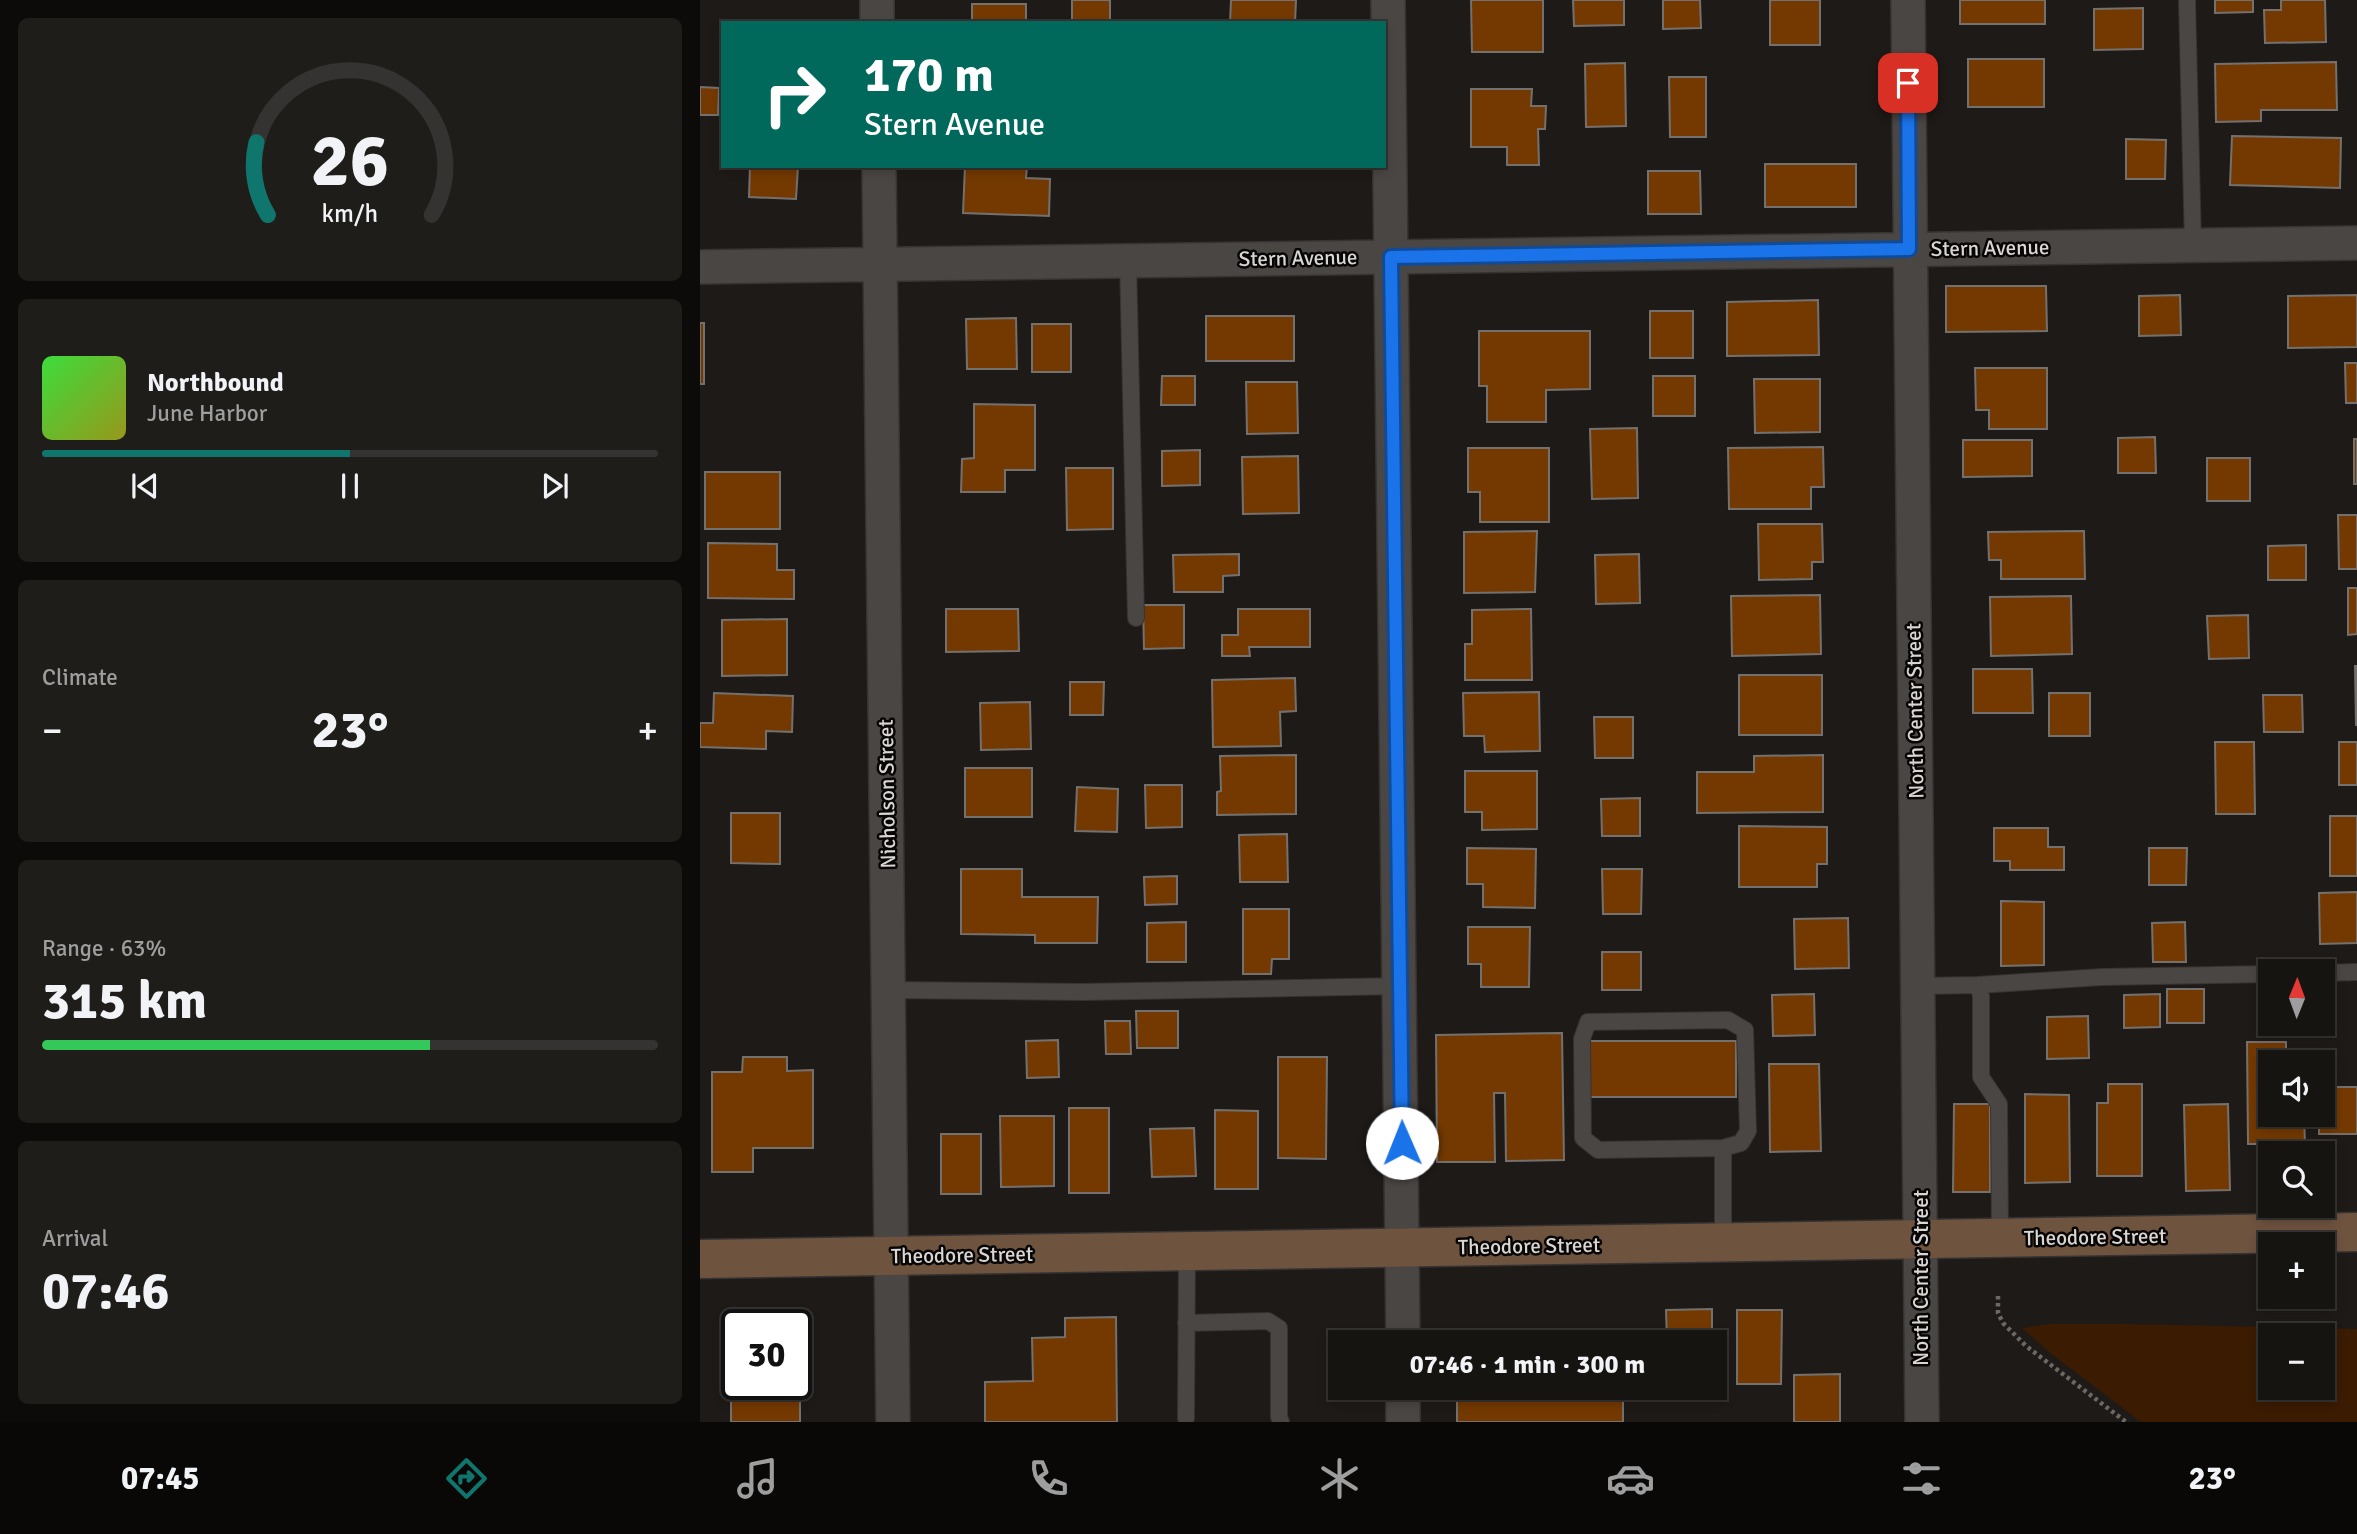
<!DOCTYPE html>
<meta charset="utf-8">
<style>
:root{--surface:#161411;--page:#1f1d1a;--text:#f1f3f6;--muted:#9e9e9f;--line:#353331;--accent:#0f766e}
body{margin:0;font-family:Signika,sans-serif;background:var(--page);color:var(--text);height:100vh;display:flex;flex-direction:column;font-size:26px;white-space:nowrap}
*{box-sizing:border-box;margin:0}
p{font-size:23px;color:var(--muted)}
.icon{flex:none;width:38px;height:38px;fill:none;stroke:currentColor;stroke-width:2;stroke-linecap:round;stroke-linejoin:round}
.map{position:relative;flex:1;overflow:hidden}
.sheet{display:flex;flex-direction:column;gap:18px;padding:18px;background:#0c0b09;width:700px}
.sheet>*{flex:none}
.banner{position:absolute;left:21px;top:21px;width:665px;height:147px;border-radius:0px;box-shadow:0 4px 10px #0003,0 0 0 2px var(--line);background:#00695c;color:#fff;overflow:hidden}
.needle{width:46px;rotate:1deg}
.fabs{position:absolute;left:1558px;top:959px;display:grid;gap:14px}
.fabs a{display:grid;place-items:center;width:77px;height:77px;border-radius:0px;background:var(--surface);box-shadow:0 4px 10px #0003,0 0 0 2px var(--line);font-size:35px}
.speed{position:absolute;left:21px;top:1309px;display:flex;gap:14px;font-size:35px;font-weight:700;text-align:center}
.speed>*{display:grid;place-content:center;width:91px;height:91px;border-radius:50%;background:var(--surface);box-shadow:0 4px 10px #0003,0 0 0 2px var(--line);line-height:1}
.speed .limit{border:4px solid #111;border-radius:10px;background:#fff;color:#111}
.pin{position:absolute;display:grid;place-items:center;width:60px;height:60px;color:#fff;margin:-30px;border-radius:14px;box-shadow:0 4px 10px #0006}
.me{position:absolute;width:77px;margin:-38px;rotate:359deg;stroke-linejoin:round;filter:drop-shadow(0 0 5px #0008)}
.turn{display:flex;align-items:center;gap:24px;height:147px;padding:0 28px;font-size:32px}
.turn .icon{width:91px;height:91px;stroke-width:2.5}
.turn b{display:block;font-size:49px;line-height:60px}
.big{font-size:52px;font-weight:700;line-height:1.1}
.sheet .tile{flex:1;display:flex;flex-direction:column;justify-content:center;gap:10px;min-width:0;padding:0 24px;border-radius:10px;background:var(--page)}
.sheet .dial{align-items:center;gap:0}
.dial svg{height:182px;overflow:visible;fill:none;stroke:var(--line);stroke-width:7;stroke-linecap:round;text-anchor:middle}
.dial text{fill:var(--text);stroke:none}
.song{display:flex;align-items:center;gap:21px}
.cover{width:84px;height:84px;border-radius:10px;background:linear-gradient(135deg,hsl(120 70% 55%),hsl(60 70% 35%))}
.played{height:7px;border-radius:4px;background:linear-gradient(90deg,var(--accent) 50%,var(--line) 50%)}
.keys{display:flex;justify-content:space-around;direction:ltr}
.heat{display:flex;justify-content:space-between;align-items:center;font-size:38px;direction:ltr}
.charge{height:10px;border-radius:5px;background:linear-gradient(90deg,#34c759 63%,var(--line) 0)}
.trip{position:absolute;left:628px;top:1330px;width:399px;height:70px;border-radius:0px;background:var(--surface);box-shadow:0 4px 10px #0003,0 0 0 2px var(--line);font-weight:700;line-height:70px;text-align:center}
.menu{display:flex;height:112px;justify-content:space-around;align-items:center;background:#090807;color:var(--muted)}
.menu .icon{width:49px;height:49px}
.menu .on{color:var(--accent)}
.menu b{font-size:32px;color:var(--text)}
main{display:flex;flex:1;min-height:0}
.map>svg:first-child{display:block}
.green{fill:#3b1b02;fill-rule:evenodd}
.building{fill:#743900;stroke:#74706d;stroke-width:2}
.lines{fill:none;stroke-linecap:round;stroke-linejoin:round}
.lane-casing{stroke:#363332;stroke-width:18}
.street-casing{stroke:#363332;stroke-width:36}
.secondary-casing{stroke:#363332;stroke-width:41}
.path{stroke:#6c6866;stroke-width:4.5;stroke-dasharray:3.5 3.5;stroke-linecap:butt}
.lane{stroke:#4a4643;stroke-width:16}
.street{stroke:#4a4643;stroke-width:33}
.secondary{stroke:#6e533f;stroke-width:38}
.route-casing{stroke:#114b97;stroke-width:18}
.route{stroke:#1a73e8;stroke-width:12}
.labels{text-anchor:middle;stroke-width:5;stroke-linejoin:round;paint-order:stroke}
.street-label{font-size:21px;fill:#d9d6d4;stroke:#070605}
</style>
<main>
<section class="sheet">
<div class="tile dial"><svg viewBox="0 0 100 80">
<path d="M14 69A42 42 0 1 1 86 69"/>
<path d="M14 69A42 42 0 0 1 9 37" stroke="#0f766e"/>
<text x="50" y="56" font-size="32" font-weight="700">26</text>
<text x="50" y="72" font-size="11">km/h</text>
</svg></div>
<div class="tile">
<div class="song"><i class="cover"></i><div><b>Northbound</b><p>June Harbor</p></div></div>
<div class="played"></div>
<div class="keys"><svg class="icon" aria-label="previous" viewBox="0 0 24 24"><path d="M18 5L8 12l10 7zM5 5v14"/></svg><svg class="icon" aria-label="pause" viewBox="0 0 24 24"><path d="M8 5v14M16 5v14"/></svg><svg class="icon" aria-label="next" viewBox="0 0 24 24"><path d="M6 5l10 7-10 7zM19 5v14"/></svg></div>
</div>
<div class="tile"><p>Climate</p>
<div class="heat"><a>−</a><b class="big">23°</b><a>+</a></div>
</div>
<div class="tile"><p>Range · 63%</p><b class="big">315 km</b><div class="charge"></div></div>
<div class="tile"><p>Arrival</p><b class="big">07:46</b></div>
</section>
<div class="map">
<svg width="1657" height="1422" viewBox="0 0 1657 1422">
<rect width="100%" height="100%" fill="#1e1a17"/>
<path class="green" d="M1350,1324h76l231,5v93h-216l-92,-70 -27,-24zM1622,1335v53h-52v-53z"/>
<path class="building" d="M372,0h38v23h-38z
M531,0h65l-1,23h-65z
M771,0h72v52h-71z
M873,0h51v25l-50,1z
M963,0h37l1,28 -38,1z
M1070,0h50v45h-50z
M1260,0h85v24h-85z
M1515,0h38v12l-38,1z
M1581,0h44l1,42 -61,1 -1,-33h17z
M272,4h54v19h-54z
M1443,8v41l-49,1v-41z
M1268,59h76v48h-76z
M1636,62l1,48h-76v11l-45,1 -1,-58z
M925,63l1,63 -40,1 -1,-63z
M969,77h37v60h-36z
M0,87l19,1 -1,27h-18z
M771,89h61l-1,17h15l-1,23h-7l1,36h-32v-18h-36z
M1532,136l109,2 -1,50 -110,-3z
M1426,139l40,1 -1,39h-39z
M1065,164h91v43h-91z
M50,166h48l-2,33 -47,-2z
M265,166h62l-1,12 24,1 -1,37 -86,-3z
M948,171h52l1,43h-53z
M1246,286h100l1,45 -101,1z
M1480,295l1,40 -42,1v-40z
M1657,295v52l-69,1v-52z
M1118,300l1,55 -92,1v-54z
M950,311h43v47h-43z
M506,316h88v45h-88z
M316,318l1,51h-50l-1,-50z
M0,323h4v61h-4z
M332,324h39v48h-39z
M779,331h111v58l-44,1v32h-59v-36h-8z
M1645,363h12v40h-11z
M1275,368h72v61h-58v-19h-13z
M462,376h33v29h-34z
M953,376h42v40h-42z
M1054,379h66v53l-65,1z
M546,382h51l1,51 -51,1z
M274,404l61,1v65h-30v22h-44l1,-33 12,-1z
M937,428l1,70 -46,1 -2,-70z
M1455,437l1,36h-38v-35z
M1654,439h3v45h-3z
M1263,440h69v36l-69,1z
M1123,447l1,40h-13v22h-82l-1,-61z
M768,448h81v74h-69v-30h-12z
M500,450v35l-38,1v-35z
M598,456l1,57 -56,1 -1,-57z
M1507,458h43v43h-43z
M366,468h47v61l-46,1z
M5,472h75v57h-75z
M1638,515h19v54h-18z
M1058,524h64l1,38h-11v17l-53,1z
M837,531l-2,61 -71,1v-61z
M1384,531l1,48h-84v-19h-12l-1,-28z
M8,543l69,1v26h17v29l-86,-1z
M1606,545v35h-38v-34z
M539,554v21l-16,1v16h-49l-1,-37z
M939,554l1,49 -44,1 -1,-49z
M1648,588h9v46l-9,1z
M1120,595l1,59 -89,2 -1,-60z
M1371,596l1,58 -81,2 -1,-59z
M443,605h41v43l-40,1z
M246,609h72l1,42 -73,1z
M538,609h72v38h-61l1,9h-28v-21h16z
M831,609l1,71h-67v-36h7v-34z
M1548,615l1,43 -40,1 -2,-43z
M87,619v56l-65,1v-56z
M1655,666h2v59h-1z
M1273,669h59l1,44h-60z
M1039,675h83v60h-83z
M595,678l1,33 -16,1 1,34 -68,1 -1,-67z
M370,682h34l-1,33h-33z
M839,692l1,59 -55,1 -1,-16h-20l-1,-43z
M14,693l79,3 -1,36 -26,-1v18l-66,-2v-24h13z
M1349,693h41v43h-41z
M1563,695h39l1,37h-39z
M330,702l1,47 -50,1 -1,-47z
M894,717h39v41h-38z
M1515,742h39l1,72h-39z
M1639,742h18v43h-18z
M596,755v59l-79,1v-23l4,-1 -1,-35z
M1123,755v57l-126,1v-41h57v-16z
M265,768h67v49h-67z
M765,771h72v58l-55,1v-18h-17z
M445,785h37v42l-36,1z
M377,787l41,2 -1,43 -42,-1z
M940,798v38h-38l-1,-37z
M31,813h49v51l-49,-1z
M1630,816h27v60h-27z
M1039,826l88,1v37h-10v23h-78z
M1294,828h54v19h16v23h-54v-9h-16z
M587,834l1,48h-48l-1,-47z
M767,848l69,1 -1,59 -52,-1v-23h-16z
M1449,848h38l-1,37h-37z
M261,869h61v28h76l-1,46h-62v-8l-74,-1z
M902,869h40l-1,45h-38z
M477,876v28l-32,1 -1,-28z
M1657,892v51l-37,1 -1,-51z
M1301,901l43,1v63l-43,1z
M543,909h46v50h-17l-1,15h-28z
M1148,918l1,50 -54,1 -1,-50z
M486,922v40h-39v-39z
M1485,922l1,40h-33l-1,-39z
M768,927h62l-1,60h-48v-23h-13z
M902,952h39v38h-39z
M1467,989h37v34h-37z
M1114,994l1,41 -42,1 -1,-41z
M1460,994v33l-36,1v-33z
M436,1011h42v37h-41z
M1388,1016l1,42 -42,1v-42z
M405,1021h25l1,33h-25z
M862,1033l2,127 -58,1 -1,-68h-11l1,69h-58l-1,-127z
M358,1040l1,37 -32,1 -1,-37z
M890,1041h146v56h-146z
M1547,1042h39v20h-16v53h34l1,29h-57z
M43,1057h44v14l26,-1v78h-60v24h-41v-100h30z
M578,1057h49l-1,102 -48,-1z
M1069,1064h50l2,87 -51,1z
M1408,1084h34v92h-45v-73h11z
M1622,1087h35v47h-38v-19h3z
M1325,1094l44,1 1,87 -45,1z
M1254,1104h36v88h-37z
M1528,1104l2,86 -44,1 -2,-86z
M369,1108h40v85h-40z
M515,1110l43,1v78h-43z
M300,1116h54v70l-53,1z
M494,1128l2,48 -44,1 -2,-48z
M241,1134h40v60h-40z
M1012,1309v33h-45l-1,-32z
M1037,1310h45l-1,74h-44z
M416,1317l1,105h-132v-40l48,-1 -1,-43 33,-1v-19z
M23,1336h14v41h-14z
M1140,1374v48h-46v-47z
M814,1388h109v34h-166v-23l57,-1z
M100,1398v24h-69v-23z"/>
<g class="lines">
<g class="lane-casing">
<path id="lane" d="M1487,0l6,245
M428,260l8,358
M1622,973l35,-1
M1278,985l124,-8 168,-3
M1218,986l60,-1 3,11v81l18,27 1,134
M189,990l193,2 318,-6
M1023,1148l18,-5 7,-12 -3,-101 -17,-10 -140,2 -6,17 1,99 15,12 125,-2v95
M486,1323l82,-2 11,7v89l2,5
M486,1418l1,-167"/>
</g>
<g class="street-casing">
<path id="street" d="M177,0v23
M688,0l15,1342
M1208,0l14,1422
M179,166l14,1256
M0,267l1657,-24
M703,1388v34"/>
</g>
<g class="secondary-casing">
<path id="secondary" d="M0,1259l1657,-27"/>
</g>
<path class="path" d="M1298,1296v17l5,10 23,23 100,76"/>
<use href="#lane" class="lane"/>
<use href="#street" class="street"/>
<use href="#secondary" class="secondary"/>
</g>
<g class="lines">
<g class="route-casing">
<path id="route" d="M702,1143l-11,-886 518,-8 -1,-166"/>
</g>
<use href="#route" class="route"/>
</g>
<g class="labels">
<g class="street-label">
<text transform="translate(1290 248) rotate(-1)" y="7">Stern Avenue</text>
<text transform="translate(598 258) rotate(-1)" y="7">Stern Avenue</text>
<text transform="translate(1215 711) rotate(-91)" y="7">North Center Street</text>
<text transform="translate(187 794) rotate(-91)" y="7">Nicholson Street</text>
<text transform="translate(1395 1237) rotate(-1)" y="7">Theodore Street</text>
<text transform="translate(829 1246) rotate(-1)" y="7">Theodore Street</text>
<text transform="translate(262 1255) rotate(-1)" y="7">Theodore Street</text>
<text transform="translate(1221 1278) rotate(-90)" y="7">North Center Street</text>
</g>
</g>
</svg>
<div class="fabs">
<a><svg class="needle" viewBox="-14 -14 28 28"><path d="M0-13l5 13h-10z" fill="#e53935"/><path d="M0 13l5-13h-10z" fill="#9e9e9f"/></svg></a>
<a><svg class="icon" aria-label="sound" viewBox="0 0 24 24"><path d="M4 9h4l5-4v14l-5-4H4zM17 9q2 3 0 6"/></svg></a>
<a><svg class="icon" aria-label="search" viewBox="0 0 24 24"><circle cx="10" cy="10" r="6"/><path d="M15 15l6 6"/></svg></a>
<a>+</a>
<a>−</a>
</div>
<div class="speed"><div class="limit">30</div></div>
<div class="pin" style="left:1208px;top:83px;background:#d93025"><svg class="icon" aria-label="arrive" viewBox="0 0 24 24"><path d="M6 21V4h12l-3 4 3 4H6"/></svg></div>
<svg class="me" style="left:702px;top:1143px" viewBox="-20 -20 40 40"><circle r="19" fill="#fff"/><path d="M0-13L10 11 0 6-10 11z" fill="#1a73e8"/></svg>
<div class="trip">07:46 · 1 min · 300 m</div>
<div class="banner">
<div class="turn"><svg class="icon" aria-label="right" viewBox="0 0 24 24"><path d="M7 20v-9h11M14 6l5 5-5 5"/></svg><div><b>170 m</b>Stern Avenue</div></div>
</div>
</div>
</main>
<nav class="menu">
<b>07:45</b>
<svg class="icon on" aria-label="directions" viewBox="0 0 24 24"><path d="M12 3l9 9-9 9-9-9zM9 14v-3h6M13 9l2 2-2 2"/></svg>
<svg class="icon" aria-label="music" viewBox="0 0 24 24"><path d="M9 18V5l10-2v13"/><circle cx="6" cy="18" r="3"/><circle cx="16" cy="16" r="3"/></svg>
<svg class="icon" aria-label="phone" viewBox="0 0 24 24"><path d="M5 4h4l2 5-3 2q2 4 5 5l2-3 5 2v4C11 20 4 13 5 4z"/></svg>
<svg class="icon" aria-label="climate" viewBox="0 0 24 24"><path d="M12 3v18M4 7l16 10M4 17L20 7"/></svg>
<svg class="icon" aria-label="car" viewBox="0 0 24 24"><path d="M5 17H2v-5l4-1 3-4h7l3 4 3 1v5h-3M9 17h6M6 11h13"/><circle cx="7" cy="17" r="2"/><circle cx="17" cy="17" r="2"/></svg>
<svg class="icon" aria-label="filters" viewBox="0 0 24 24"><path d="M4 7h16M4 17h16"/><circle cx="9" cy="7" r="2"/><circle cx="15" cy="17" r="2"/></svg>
<b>23°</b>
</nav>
